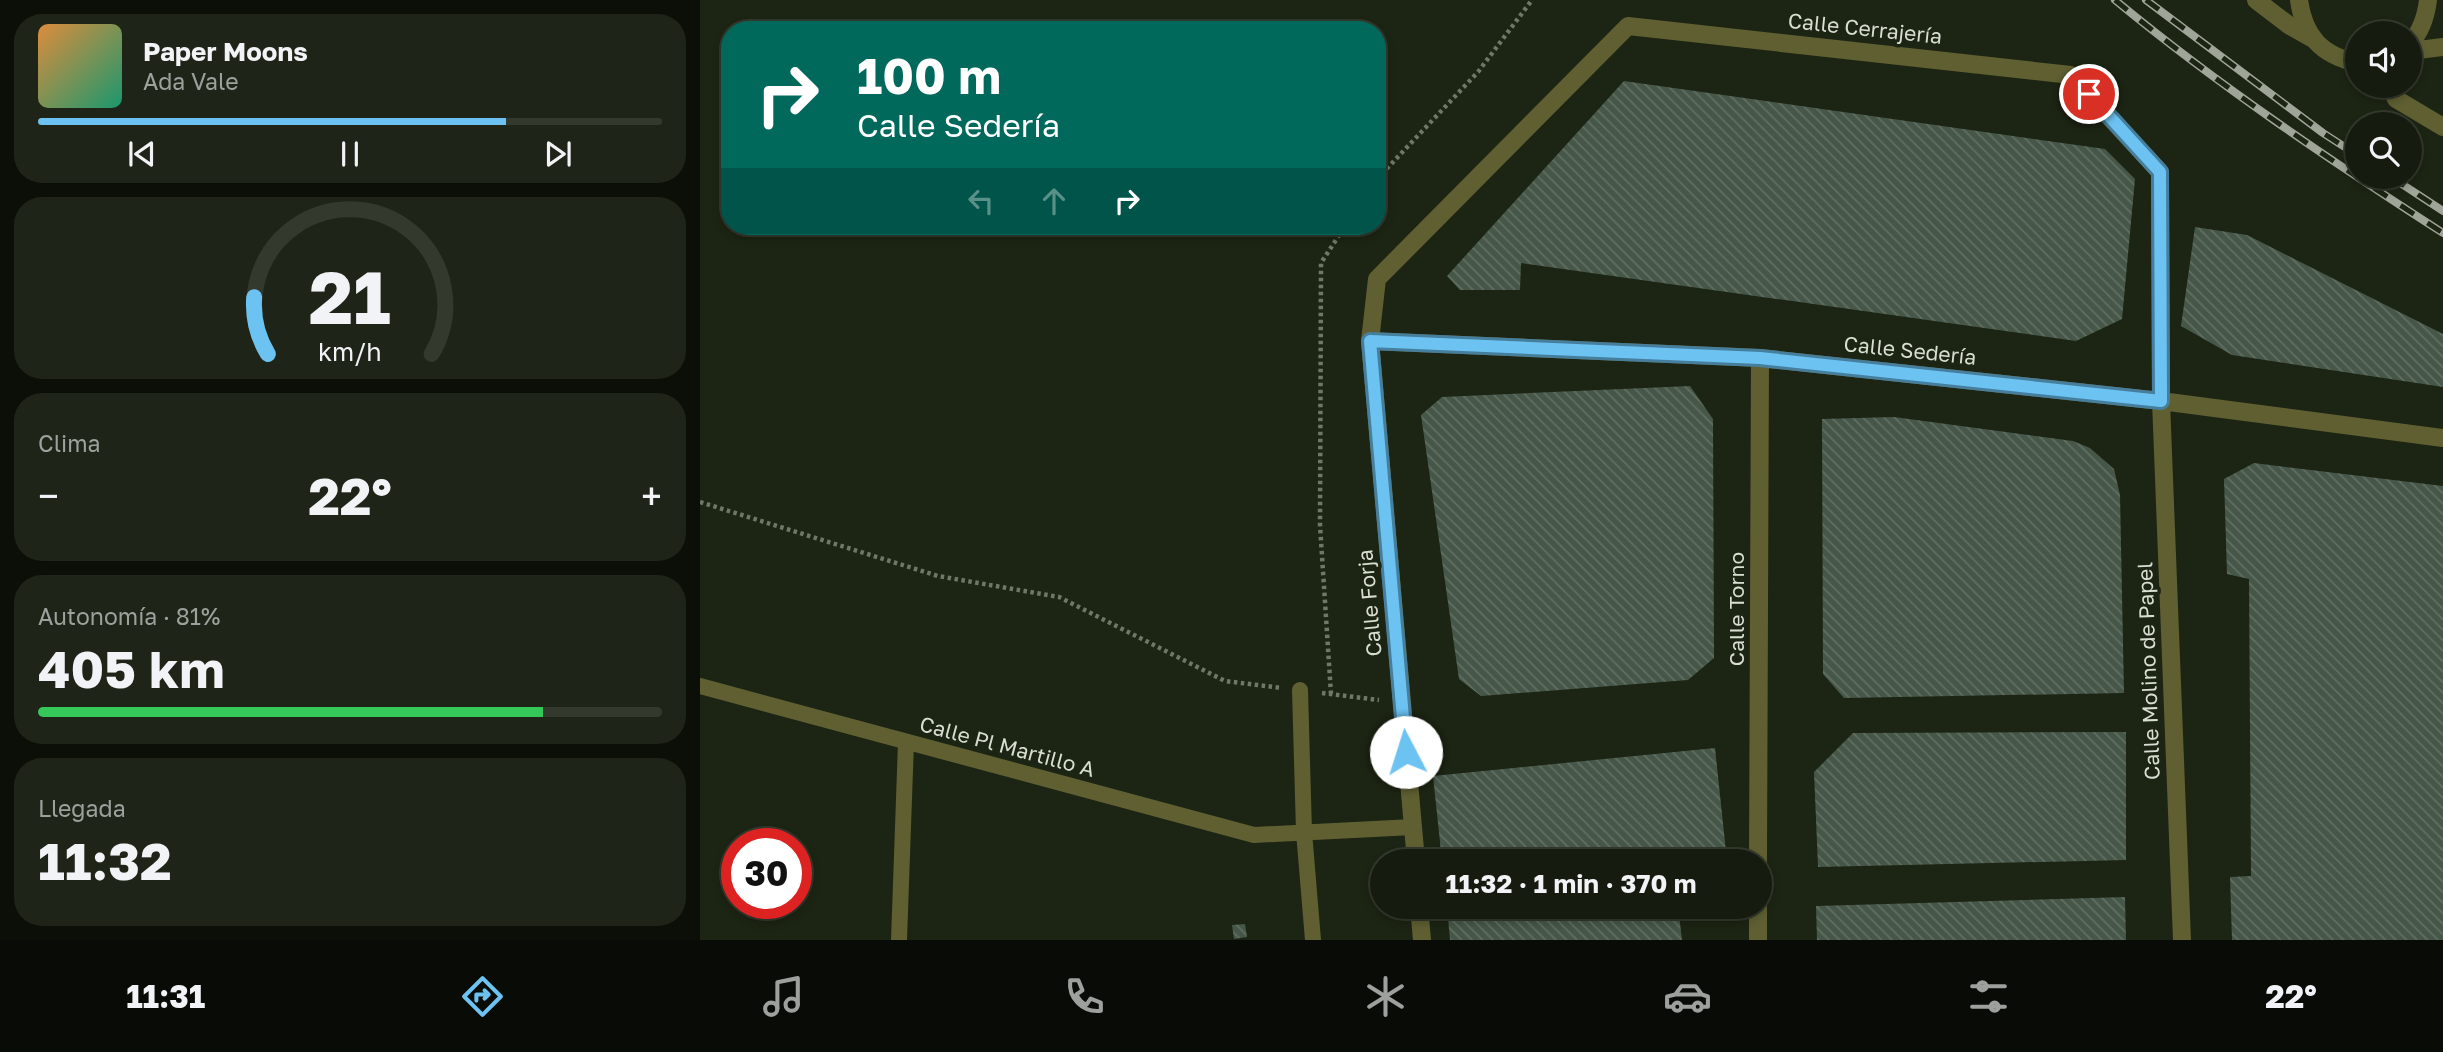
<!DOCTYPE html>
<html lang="es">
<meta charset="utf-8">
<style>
:root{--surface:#151b0e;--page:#1e2417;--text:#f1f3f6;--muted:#9da19e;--line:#34392e;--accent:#6cc3f2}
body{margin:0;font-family:"Golos Text",sans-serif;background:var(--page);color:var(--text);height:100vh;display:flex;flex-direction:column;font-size:26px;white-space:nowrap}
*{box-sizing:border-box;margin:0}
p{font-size:23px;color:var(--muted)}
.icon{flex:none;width:38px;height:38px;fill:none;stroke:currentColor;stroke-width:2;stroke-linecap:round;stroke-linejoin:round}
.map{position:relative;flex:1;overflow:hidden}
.details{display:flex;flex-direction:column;gap:14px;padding:14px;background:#0c0f08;width:700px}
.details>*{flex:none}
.hud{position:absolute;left:21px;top:21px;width:665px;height:214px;border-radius:28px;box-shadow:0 4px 10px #0003,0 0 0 2px var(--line);background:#00695c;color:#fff;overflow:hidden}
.tools{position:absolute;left:1645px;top:21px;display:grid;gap:14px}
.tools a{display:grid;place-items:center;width:77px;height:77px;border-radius:50%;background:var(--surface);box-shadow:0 4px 10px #0003,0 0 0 2px var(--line);font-size:35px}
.speed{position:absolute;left:21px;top:828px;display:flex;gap:14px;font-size:35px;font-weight:700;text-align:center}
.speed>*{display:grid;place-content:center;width:91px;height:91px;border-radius:50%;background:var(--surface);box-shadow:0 4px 10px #0003,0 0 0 2px var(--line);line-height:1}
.speed .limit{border:10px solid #d22;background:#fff;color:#111}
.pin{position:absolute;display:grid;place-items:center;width:60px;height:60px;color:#fff;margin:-30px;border:4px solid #fff;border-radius:50%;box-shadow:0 2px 7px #0007}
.me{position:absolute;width:77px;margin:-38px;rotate:355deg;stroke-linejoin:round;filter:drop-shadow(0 0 5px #0008)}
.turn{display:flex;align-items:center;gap:24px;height:147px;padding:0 21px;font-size:32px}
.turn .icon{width:91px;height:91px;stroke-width:2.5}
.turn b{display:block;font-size:49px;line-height:60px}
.lanes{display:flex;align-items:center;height:66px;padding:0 21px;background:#0003;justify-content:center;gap:35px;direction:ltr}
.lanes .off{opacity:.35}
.big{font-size:52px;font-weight:700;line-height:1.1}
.details .card{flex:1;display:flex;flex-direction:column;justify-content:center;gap:10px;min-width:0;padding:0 24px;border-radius:28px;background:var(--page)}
.details .dial{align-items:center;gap:0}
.dial svg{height:182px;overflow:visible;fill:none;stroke:var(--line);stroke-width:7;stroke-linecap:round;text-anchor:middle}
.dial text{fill:var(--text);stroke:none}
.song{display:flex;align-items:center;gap:21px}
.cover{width:84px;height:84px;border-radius:10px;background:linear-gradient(135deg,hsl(30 70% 55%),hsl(160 70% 35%))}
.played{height:7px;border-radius:4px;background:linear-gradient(90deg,var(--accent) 75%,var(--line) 75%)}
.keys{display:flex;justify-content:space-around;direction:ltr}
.heat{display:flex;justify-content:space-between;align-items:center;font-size:38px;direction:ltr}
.charge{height:10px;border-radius:5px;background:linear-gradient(90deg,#34c759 81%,var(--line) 0)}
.trip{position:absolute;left:670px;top:849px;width:402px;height:70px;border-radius:35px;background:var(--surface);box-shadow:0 4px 10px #0003,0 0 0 2px var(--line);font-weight:700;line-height:70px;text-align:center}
.menu{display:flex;height:112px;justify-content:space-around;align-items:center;background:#080b06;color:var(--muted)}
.menu .icon{width:49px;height:49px}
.menu .selected{color:var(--accent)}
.menu b{font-size:32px;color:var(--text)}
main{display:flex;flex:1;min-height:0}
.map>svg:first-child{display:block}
.building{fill:url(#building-back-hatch)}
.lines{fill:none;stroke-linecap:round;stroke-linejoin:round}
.path{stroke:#707768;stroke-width:4.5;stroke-dasharray:3.5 3.5;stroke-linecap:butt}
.lane{stroke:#5f5f32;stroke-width:16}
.street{stroke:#5f5f32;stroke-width:18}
.rail-casing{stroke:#9fa598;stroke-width:8}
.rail{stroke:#1c2413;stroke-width:5;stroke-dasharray:16;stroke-linecap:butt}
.route-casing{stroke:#467f9d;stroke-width:18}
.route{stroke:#6cc3f2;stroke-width:12}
.labels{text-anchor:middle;stroke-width:7;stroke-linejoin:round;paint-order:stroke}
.street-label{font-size:21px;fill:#d9ded3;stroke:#1c2413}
</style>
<main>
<section class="details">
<div class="card">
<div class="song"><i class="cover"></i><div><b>Paper Moons</b><p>Ada Vale</p></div></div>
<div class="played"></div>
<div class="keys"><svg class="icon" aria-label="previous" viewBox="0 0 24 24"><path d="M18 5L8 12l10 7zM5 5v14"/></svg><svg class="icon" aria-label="pause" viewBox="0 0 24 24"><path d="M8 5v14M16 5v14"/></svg><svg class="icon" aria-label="next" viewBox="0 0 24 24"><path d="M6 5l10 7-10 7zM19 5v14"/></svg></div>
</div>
<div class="card dial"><svg viewBox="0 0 100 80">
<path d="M14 69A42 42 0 1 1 86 69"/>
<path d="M14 69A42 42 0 0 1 8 44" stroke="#6cc3f2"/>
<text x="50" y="56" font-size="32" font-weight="700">21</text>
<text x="50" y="72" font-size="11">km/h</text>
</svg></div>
<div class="card"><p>Clima</p>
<div class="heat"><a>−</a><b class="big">22°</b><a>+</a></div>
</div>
<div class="card"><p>Autonomía · 81%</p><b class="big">405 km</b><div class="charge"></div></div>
<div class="card"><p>Llegada</p><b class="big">11:32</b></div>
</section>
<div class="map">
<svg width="1743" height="940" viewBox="0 0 1743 940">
<defs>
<pattern id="building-back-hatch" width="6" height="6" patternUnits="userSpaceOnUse" patternTransform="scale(1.75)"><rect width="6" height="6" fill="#465749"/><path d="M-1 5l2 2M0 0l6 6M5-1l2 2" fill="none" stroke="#606f62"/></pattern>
</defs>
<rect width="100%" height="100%" fill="#1c2413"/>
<path class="building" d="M924,81l481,68 30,30 -13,140 -46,22 -555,-78 -1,27h-60l-13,-14z
M1495,227l52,8 196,99v53l-211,-32 -51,-29z
M990,386l23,33 1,239 -26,22 -207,16 -22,-17 -38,-264 21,-18z
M1194,417l179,24 17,7 24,21 6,26 4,198 -280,5 -21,-24 -1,-255z
M1554,463l189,23v454h-211l-2,-63 21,-1 -2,-297 -22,-5 -3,-95z
M1426,732v128l-308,7 -4,-95 39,-39z
M1015,748l12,113h-285l-9,-85z
M1425,897l1,43h-309l-1,-34z
M747,906h231l4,34h-232z
M545,924l2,13 -13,2 -2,-14z"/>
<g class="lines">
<path class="path" d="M677,179l101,-107 54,-72
M0,502l238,74 121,21 166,84 57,7
M622,693l57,7
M631,694l-11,-169 1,-262 24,-37"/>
<path class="lane" d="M0,686l554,149 159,-8
M600,690l4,142 9,108
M199,940l7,-198"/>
<path class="street" d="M1556,0l34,26 23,13
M1599,0c5,36 22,55 58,63
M1710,43c11,-11 16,-27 18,-43
M1710,51l33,-4
M1690,86l6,13 47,28
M670,341l390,17 401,43 282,37
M716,861l-46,-520 7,-62 251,-253 443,49 89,97 1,229 21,539
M1058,861l2,-503
M719,906l3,34
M1058,940v-34"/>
<g class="rail-casing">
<path id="rail" d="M1415,0c104,86 215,160 328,233
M1446,0l177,133 34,22
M1691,177l52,34"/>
</g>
<use href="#rail" class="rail"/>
</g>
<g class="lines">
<g class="route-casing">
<path id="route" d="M706,752l-36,-411 390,17 401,43 -1,-229 -71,-78"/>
</g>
<use href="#route" class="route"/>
</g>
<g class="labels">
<g class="street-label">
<text transform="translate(1165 29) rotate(6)" y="7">Calle Cerrajería</text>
<text transform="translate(1210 351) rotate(6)" y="7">Calle Sedería</text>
<text transform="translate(670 603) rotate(-95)" y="7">Calle Forja</text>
<text transform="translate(1037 609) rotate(-90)" y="7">Calle Torno</text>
<text transform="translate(1449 671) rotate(-92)" y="7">Calle Molino de Papel</text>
<text transform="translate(307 747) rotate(15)" y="7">Calle Pl Martillo A</text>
</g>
</g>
</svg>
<div class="tools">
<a><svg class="icon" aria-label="sound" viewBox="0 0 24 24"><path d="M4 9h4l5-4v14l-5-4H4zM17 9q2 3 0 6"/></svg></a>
<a><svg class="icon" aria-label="search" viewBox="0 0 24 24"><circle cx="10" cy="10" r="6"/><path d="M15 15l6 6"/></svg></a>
</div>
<div class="speed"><div class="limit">30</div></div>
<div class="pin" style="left:1389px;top:94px;background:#d93025"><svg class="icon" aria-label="arrive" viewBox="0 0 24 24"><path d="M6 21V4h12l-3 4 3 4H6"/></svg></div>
<svg class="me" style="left:706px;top:752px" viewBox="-20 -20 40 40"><circle r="19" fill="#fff"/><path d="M0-13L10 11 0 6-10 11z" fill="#6cc3f2"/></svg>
<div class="trip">11:32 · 1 min · 370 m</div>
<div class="hud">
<div class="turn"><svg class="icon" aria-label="right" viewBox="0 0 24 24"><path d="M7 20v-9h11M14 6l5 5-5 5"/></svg><div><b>100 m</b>Calle Sedería</div></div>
<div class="lanes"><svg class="icon off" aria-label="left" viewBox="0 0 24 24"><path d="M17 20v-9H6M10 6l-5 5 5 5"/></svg><svg class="icon off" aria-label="ahead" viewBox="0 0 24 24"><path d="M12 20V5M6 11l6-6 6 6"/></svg><svg class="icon" aria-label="right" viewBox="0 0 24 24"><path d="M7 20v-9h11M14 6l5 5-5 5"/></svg></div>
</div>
</div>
</main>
<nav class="menu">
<b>11:31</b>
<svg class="icon selected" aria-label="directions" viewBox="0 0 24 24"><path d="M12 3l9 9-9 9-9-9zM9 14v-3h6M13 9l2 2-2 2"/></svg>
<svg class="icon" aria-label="music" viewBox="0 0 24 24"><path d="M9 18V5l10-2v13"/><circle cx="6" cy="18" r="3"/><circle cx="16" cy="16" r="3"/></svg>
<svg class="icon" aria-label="phone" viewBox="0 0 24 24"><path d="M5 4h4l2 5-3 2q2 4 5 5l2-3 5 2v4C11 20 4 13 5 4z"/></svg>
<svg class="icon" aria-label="climate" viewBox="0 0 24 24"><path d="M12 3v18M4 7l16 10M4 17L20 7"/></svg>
<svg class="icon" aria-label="car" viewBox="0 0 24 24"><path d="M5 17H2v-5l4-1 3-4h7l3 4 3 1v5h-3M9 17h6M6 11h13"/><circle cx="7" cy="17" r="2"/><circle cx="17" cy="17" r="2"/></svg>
<svg class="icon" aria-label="filters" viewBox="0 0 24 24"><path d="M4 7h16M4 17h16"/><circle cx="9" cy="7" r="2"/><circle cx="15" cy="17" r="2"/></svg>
<b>22°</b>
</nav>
